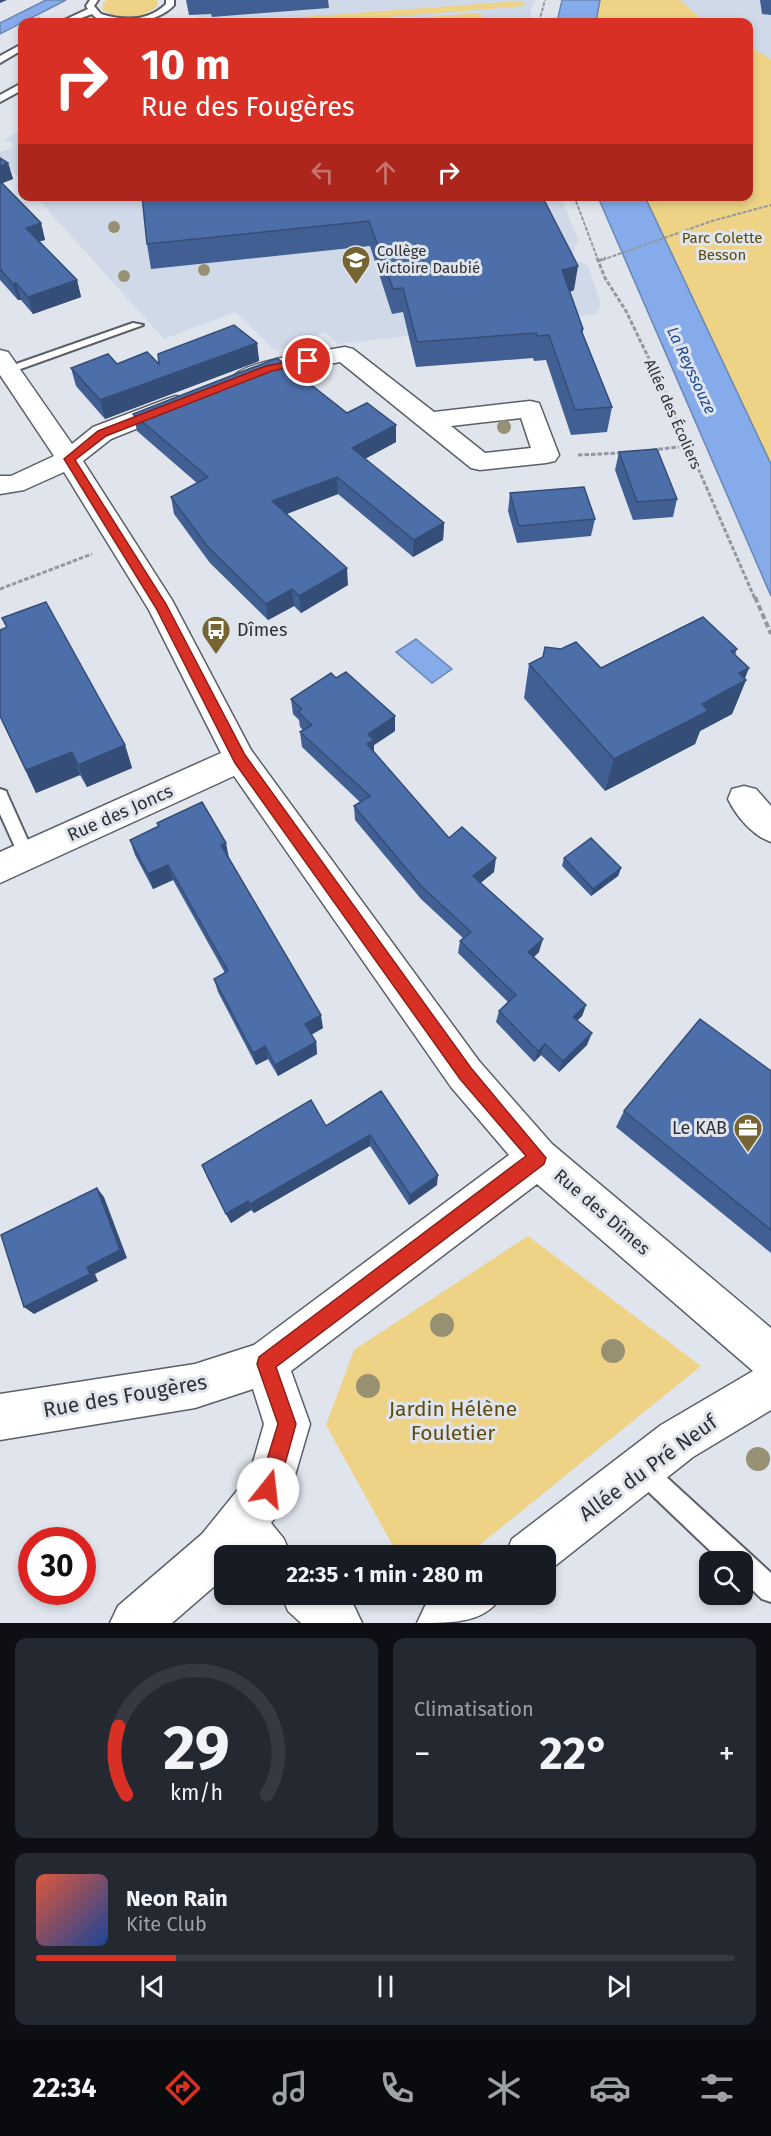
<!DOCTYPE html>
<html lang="fr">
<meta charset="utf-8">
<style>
:root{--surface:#171b24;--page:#242831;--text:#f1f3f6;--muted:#9ea1a6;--line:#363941;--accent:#d93025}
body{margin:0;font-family:"Fira Sans",sans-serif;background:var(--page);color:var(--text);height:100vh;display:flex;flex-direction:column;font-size:22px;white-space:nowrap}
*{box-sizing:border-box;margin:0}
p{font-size:20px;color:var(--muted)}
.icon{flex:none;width:33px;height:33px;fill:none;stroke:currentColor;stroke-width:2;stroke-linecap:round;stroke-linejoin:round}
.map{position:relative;height:1623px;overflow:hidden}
.panel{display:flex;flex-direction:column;gap:15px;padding:15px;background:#0d0f14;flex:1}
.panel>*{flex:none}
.guide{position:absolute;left:18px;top:18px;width:735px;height:183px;border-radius:12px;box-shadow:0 3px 9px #0003;background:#d93025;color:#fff;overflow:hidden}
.fabs{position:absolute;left:699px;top:1551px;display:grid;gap:12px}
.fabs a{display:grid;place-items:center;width:54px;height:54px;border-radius:12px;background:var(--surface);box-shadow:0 3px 9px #0003;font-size:30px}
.speed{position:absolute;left:18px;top:1527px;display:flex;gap:12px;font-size:30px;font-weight:700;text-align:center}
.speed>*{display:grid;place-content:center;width:78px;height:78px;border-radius:50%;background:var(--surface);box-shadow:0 3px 9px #0003;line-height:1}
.speed .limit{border:9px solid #d22;background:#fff;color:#111}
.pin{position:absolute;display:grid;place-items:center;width:51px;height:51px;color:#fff;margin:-26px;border:3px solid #fff;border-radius:50%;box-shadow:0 2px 6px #0007}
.me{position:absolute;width:66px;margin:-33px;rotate:16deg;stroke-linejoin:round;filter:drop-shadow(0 0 4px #0008)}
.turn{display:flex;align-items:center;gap:21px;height:126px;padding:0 24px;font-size:27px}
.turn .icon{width:78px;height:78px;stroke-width:2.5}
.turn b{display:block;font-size:42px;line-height:51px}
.lanes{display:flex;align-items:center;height:57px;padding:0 24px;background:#0003;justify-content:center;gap:30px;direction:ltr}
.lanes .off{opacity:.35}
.big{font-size:45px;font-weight:700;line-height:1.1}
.panel .tile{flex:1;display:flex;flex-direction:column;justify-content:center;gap:9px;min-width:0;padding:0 21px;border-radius:12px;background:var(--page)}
.panel .dial{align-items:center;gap:0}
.dial svg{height:156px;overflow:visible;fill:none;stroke:var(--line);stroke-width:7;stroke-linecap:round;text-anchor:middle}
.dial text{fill:var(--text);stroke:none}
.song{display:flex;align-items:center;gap:18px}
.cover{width:72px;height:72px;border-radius:9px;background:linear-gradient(135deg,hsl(10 70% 55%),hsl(220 70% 35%))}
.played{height:6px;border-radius:3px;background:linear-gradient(90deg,var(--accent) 20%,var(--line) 20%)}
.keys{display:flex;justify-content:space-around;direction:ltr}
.heat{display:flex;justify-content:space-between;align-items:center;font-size:33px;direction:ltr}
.panel .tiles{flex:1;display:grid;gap:15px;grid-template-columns:1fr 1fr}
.tile:last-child{grid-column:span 2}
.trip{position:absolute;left:214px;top:1545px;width:342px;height:60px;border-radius:12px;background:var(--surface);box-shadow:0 3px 9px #0003;font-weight:700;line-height:60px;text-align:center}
.menu{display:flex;height:96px;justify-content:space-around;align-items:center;background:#090b0e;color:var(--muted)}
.menu .icon{width:42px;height:42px}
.menu .selected{color:var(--accent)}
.menu b{font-size:27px;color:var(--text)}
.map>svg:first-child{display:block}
.built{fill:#d0d9e8}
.green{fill:#eed386}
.water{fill:#85abea;stroke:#6b86b3;stroke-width:1.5}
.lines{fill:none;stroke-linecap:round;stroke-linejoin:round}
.service-casing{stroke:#5b6068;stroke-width:4}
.minor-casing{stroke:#5b6068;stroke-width:3}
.path-far2{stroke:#93979e;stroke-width:2;stroke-dasharray:4 1.5;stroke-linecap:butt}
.path-far1{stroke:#93979e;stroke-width:3;stroke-dasharray:4.5 2;stroke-linecap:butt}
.path{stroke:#93979e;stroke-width:4;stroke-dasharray:6 3;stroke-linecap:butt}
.service{fill:#fff;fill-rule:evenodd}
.minor{fill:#fff;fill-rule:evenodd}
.tree{fill:#989073}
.wall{fill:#415f92}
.shaded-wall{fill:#354e77}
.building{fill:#4c6faa;stroke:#354e77;stroke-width:1.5}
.route{fill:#d93025;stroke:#8d1f18;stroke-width:1.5}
.labels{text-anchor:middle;stroke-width:6;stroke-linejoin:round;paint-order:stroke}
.far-park-label{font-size:15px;fill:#5e4b0f;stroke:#dfe4ed}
.far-poi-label{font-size:15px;fill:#2e3034;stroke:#dfe4ed;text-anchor:start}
.far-street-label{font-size:15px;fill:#2e3034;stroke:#dfe4ed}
.far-water-label{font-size:16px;font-style:italic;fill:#1f4a94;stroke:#dfe4ed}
.poi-label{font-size:18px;fill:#2e3034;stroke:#dfe4ed;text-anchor:start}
.street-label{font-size:18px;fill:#2e3034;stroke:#dfe4ed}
.near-street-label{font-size:21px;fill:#2e3034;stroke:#dfe4ed}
.near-park-label{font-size:21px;fill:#5e4b0f;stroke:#dfe4ed}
</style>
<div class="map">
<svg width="771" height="1623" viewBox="0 0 771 1623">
<rect width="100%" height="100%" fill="#dfe4ed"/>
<path class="built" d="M186,0h349l-4,9v13h-332l-2,-7h-8z
M680,0h91v59l-22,-13 -1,-24h-43z
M22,129v53l-22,-25v-5l11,-3 3,-6 -10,-3z
M36,197h525l17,43 -7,17 17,9 13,38 -4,10 -259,30 -13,-12 -49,19 -41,-39 -71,27z"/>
<path class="green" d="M107,0h50l1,5c-14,15 -40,16 -56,4l1,-6z
M600,0h80l25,22h-109z
M522,1l3,5 -200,16h-93z
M480,13l5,9h-126z
M749,46l22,13v405l-126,-267 103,-1z
M528,1236l173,130 -234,189h-69l-72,-130 28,-75z"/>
<path class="water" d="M46,0h20l-66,34v-11z
M562,0h38l-4,22h-39z
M598,197h47l126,267v132z
M416,639l36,30 -20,14 -36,-31z"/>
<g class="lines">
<g class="service-casing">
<path id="service" d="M90,0h8l-4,6 7,8c23,7 47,8 65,-10v-4h8v5c-14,17 -66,29 -82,9l-22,8h-10l28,-13 -2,-3z
M22,44v6l-22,13v-7z
M22,83v7l-22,12v-7z
M133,323l10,2 -131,47h-8l-2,-3z
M0,789l6,2 2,5 27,60 -2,5 -6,2 -6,-2 -2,-5 -19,-42z
M642,1458l8,4 121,111v29l-9,-3 -20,-19v-18h-20l-88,-84 -4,-8 4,-8z"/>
</g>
<g class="minor-casing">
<path id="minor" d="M345,347l8,2 81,63 96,-11 9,2 20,52 -4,6 -9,2 -66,7 -9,-2 -131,-106 -64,12 -32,11 -9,-2 -3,-5c12,-18 90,-27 113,-31zM521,418l10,30 -46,5 -34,-27z
M0,350l8,2 64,92 21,-17 74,-28 9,-3 9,3 3,5 -3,5 -74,30 -28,22 89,139 79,150 228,311 73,83 219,184v82l-78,47 -147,116v-17h-41l7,-17 149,-114 92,-54 -216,-187 -246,187 19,53 -19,65 -7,16 -13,18 13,16 7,17h-66v21l-53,46h-62l8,-17 84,-72 47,-58 15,-52 -11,-35 -58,19 -195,32v-46l195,-30 59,-19 255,-190 -58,-68 -217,-311 -234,107v-31l221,-99 -72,-143 -85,-138 -40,18 -24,4v-18h11l43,-20 -54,-81z
M744,786l12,3 15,17v36c-18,-6 -35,-26 -43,-43l4,-10z
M281,1594h61l12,12 8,17h-61l-13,-12z
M439,1594h64c-17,29 -47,29 -86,29l8,-17z"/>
</g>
<path class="path-far2" d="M31,22l10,-5
M539,22l6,-22
M574,196l24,64
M602,260l110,-39 59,-16"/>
<path class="path-far1" d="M597,258l8,20 21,33 38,79 91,209
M598,261l8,-3
M652,450l35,-4
M578,455l43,-2
M0,589l92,-35"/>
<path class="path" d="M755,597l16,37"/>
<use href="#service" class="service"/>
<use href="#minor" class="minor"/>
</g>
<g class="tree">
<circle cx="114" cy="227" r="6"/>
<circle cx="360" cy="265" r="6"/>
<circle cx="204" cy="270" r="6"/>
<circle cx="124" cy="276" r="6"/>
<circle cx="504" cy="427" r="7"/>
<circle cx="442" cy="1325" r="12"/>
<circle cx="613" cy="1351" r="12"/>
<circle cx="368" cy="1386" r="12"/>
<circle cx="758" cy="1459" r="12"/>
</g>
<path class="wall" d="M186,0h142l1,8 -117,9 -1,-3 -22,1z
M760,0h11v15l-9,-1z
M0,158l8,5 5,16 -11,4 39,40 4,17 -6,1 38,39 4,17 -48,17 -12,-14h-3l-18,-20z
M542,196l32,94 -4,2 13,37v5l29,73 -5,25 -36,3 -25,-75 -12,1 -1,-3 -117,9 -13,-55 -11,2 -22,-68 -219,23 -4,-25z
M257,343l2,18 -154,58 -29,-33 -5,-18 46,-4h42z
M347,413l49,12v17l-31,17 79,64 -1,17 -30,17 -75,-63 -52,20 62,71 -47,28 -7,-7 -26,14 -58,-57 -36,-49 -3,-17 26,-14 -60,-52 -4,-17z
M619,452l58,47 -4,18 -40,3 -18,-50z
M510,493l85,26 -4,17 -74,7 -9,-32z
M2,618l123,127 7,23 -45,19 -7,-12 -44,18 -36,-76 6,-90z
M737,649l-2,6 11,25 -14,34 -32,17 -5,13 -90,47 -81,-93 5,-34 14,-7 58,11z
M291,699l104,32 -21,14v7l75,86 45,34 -14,11 59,69 -5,5 52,48 -4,11 -4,4 9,25 -28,27 -18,-17 -7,7 -38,-40 3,-11 9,-9 -50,-49 2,-12 3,-3 -42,-39 -66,-79 -1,-14 6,-4 -58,-55 -2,-15 3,-2 -3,-3 -1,-7 -6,-6z
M157,823l72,35 94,170 -12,7 5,7 1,12 -39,22 -10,-17 -12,6 -38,-73 -4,-13 11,-6 -52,-93 -20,9 -18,-34 -5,-15 28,-14z
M564,858l57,10 -3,8 -27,20 -29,-30z
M771,1071v182l-155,-126 8,-16z
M381,1091l56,94 -28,20 -39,-59 -116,67 -3,-3 -20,13 -25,-48 120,-49z"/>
<path class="shaded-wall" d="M0,0h7l-7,3z
M8,163l5,16 -13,5v-18z
M41,223l4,17 -15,4 -4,-16z
M578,266l-4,24 -15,5 3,-25z
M77,280l4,17 -48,17 -5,-17z
M16,283l5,17h-3l-5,-16z
M257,343l2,18 -154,58 -5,-19z
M396,425v17l-43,23 -1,-17z
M337,477l1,17 -64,25 -2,-18z
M444,523l-1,17 -30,17 1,-17z
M347,568l1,17 -47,28 -2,-17z
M292,589l2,17 -26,14 -2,-16z
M749,668l-5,13 2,-1 -14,34 -32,17 -5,13 -90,47 9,-32 88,-55 37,-31z
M395,716v15l-21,14v9l-7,-10 1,-10z
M125,745l7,23 -45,19 -9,-22z
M72,752l8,23 -44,18 -10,-23z
M226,843l3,15 -8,-13z
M496,858l-2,14 -22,18 1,-14z
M168,865l5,15 -20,9 -5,-15z
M621,868l-3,8 -27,20 2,-7z
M543,939l-4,13 -14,12 3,-12z
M586,1005l-4,11 -13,12 4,-11z
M321,1015l2,13 -16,9 -2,-13z
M592,1033l-5,12 -28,27 4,-11z
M316,1042l1,12 -39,22 -3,-11z
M545,1044l-4,11 -7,7 4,-11z
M265,1046l3,13 -12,6 -3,-12z
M370,1135v11l-116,67 -4,-9z
M438,1175l-1,10 -28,20 1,-10z
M97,1188l7,9 23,61 -32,16 3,7 -64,33 -10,-7 63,-40z
M248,1201l3,9 -20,13 -5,-9z"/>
<path class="building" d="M0,158l8,5 -8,3z
M0,181l41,42 -15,5 51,52 -49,17 -12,-14 -3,1 -13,-15z
M142,196h400l36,70 -16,4 21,59 -2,1 31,77 -37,3 -26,-75 -12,1 -1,-3 -119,9 -14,-54 -10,1 -24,-68 -222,23z
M234,325l23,18 -157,57 -29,-32 37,-14 9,10 30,-12 12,12 -1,-10z
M277,358l70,55 20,-10 29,22 -44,23 92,75 -30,17 -77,-63 -65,24 75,67 -48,28 -7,-7 -26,15 -59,-58 -36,-49 37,-20 -75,-63z
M657,449l20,50 -40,3 -18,-50z
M584,487l11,32 -76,7 -9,-33z
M46,602l79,143 -47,20 -6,-13 -46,18 -26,-54v-86l7,-3 -5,-9z
M703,617l34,32 -6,2 18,17 -10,5 7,7 -44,24 6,7 -94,48 -85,-95 14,-7 2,-10 16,2 15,-7 25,26z
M346,672l49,44 -27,18 6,6 -7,4 82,94 13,-11 34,31 -23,18 70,63 -15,13 58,53 -13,12 19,16 -29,28 -18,-17 -7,7 -39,-40 17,-16 -56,-54 11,-9 -50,-46 -67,-80 16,-10 -70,-64 12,-7 -14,-13 4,-3 -11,-10 40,-26 5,5z
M202,802l24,41 -5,2 100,170 -16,9 11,18 -41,23 -10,-19 -12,7 -39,-74 14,-8 -60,-106 -20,9 -18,-34 29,-14 -2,-3z
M591,838l30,30 -28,21 -29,-31z
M700,1019l71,52v159l-147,-119z
M381,1091l57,84 -28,20 -40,-60 -120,69 -2,-3 -22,13 -24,-49 109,-65 15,26z
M97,1188l23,62 -33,17 3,7 -66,33 -23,-72z"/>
<path class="route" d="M308,358l3,1v4l-39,8 -166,65 -31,24 91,144 79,151 226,313 75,90 -2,6 -268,203 20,57 -18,65 -3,7 -7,3 -7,-3 -3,-7 20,-65 -21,-60 2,-7 267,-201 -66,-77 -225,-316 -79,-155 -92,-149 34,-28 168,-65z"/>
<defs>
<g id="school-pin" transform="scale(1.5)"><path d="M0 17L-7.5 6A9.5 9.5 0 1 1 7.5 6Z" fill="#766533" stroke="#dfe4ed"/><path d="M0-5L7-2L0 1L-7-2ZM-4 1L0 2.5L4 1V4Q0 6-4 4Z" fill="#fff"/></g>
<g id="bus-pin" transform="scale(1.5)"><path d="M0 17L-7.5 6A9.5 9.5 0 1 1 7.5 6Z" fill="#766533" stroke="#dfe4ed"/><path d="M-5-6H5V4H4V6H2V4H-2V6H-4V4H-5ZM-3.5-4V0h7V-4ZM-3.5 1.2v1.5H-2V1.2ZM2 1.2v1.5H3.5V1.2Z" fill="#fff"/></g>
<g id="office-pin" transform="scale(1.5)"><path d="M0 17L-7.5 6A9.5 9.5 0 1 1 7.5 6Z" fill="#766533" stroke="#dfe4ed"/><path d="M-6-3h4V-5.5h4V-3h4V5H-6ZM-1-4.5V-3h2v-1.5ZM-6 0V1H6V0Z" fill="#fff"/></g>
</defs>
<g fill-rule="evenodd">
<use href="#school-pin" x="356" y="260"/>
<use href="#bus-pin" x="216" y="630"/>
<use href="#office-pin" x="748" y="1128"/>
</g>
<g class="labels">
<g class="far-park-label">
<text x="722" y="243">Parc Colette<tspan x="722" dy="17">Besson</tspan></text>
</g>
<g class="far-poi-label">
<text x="377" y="256">Collège<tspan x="377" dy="17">Victoire Daubié</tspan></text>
</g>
<g class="far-street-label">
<text transform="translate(673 414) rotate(66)" y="5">Allée des Écoliers</text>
</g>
<g class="far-water-label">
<text transform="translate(692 370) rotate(65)" y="6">La Reyssouze</text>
</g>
<g class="poi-label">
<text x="237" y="636">Dîmes</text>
<text x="727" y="1134" text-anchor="end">Le KAB</text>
</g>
<g class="street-label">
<text transform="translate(120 813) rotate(-24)" y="6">Rue des Joncs</text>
<text transform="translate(602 1212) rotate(41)" y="6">Rue des Dîmes</text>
</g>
<g class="near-street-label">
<text transform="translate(125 1396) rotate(-10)" y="7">Rue des Fougères</text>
<text transform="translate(648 1468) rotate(-36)" y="7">Allée du Pré Neuf</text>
</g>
<g class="near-park-label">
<text x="453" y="1416">Jardin Hélène<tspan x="453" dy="24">Fouletier</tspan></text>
</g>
</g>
</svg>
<div class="fabs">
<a><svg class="icon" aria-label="search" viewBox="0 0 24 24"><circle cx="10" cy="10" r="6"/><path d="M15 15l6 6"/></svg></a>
</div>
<div class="speed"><div class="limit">30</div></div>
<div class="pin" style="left:308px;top:361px;background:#d93025"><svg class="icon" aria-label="arrive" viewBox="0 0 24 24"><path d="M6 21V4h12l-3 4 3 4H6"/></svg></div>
<svg class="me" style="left:268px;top:1489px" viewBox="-20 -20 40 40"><circle r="19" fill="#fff"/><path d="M0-13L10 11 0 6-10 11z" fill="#d93025"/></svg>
<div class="trip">22:35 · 1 min · 280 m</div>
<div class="guide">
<div class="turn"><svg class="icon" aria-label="right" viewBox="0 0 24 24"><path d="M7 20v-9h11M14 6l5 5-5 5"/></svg><div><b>10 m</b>Rue des Fougères</div></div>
<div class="lanes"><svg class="icon off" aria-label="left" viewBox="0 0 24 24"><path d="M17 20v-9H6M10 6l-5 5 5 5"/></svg><svg class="icon off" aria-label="ahead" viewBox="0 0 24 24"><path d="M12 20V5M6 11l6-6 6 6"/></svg><svg class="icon" aria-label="right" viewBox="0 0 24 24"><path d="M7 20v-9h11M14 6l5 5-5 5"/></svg></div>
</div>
</div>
<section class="panel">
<div class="tiles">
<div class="tile dial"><svg viewBox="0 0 100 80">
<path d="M14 69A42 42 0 1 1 86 69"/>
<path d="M14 69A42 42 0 0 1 10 34" stroke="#d93025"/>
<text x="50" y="56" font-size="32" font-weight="700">29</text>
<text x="50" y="72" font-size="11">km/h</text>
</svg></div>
<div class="tile"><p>Climatisation</p>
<div class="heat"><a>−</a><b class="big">22°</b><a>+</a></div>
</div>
<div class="tile">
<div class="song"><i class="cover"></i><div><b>Neon Rain</b><p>Kite Club</p></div></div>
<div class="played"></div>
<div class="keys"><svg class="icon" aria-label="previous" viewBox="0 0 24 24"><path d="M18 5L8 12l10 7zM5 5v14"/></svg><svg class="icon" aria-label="pause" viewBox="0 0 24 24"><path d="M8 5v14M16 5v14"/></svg><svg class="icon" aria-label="next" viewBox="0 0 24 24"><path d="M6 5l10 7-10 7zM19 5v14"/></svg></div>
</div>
</div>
</section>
<nav class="menu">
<b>22:34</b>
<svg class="icon selected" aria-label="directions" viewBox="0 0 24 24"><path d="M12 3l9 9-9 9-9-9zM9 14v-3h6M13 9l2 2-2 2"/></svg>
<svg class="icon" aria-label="music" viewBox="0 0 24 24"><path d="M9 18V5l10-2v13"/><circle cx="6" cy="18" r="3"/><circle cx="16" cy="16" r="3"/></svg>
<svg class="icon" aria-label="phone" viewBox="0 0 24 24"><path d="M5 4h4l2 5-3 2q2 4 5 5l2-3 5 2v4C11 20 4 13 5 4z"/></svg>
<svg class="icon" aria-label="climate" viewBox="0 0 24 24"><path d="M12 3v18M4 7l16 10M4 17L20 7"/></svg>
<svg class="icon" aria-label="car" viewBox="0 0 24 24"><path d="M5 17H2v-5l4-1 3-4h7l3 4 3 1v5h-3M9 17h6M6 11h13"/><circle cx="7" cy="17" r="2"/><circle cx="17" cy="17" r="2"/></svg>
<svg class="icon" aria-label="filters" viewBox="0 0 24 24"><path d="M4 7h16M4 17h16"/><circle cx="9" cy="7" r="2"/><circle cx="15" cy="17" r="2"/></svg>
</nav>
